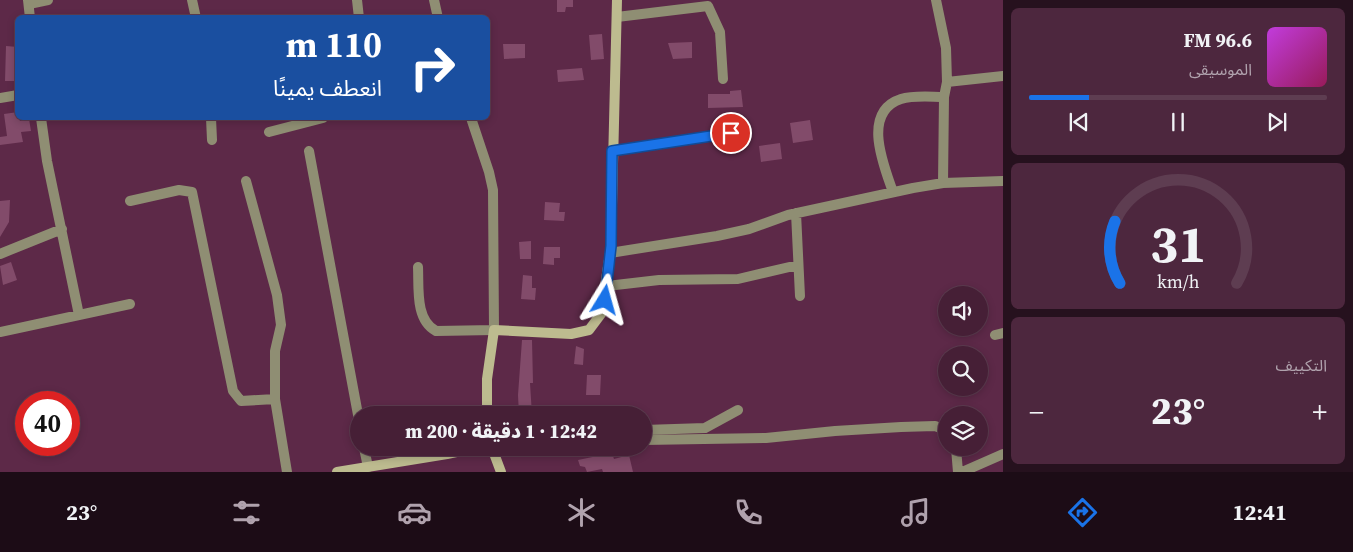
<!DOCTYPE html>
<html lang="ar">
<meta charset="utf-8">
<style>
:root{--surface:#461f36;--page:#4d273e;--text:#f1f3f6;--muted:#b0a2ad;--line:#5e3d51;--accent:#1a73e8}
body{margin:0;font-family:"Source Serif 4","Noto Sans Arabic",serif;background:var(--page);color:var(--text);direction:rtl;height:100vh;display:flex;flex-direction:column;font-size:19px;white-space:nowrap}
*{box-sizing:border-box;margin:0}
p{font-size:16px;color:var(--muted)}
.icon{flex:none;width:28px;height:28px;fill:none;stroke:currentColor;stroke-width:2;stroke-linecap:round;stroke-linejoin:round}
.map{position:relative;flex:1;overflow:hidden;direction:ltr}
.side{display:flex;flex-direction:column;gap:8px;padding:8px;background:#26111e;width:350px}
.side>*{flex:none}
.hud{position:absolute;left:15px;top:15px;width:475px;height:105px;border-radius:8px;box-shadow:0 2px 8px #0003,0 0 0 1px var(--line);direction:rtl;background:#1a4fa0;color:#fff;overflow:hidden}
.fabs{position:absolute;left:938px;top:286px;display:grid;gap:10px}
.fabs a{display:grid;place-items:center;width:50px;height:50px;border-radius:50%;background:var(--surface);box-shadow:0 2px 8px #0003,0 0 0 1px var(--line);font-size:25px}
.speed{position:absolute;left:15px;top:391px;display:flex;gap:10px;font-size:25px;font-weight:700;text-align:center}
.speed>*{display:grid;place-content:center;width:65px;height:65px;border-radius:50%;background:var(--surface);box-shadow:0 2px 8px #0003,0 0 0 1px var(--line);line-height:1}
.speed .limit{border:8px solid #d22;background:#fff;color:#111}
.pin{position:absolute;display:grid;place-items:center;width:42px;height:42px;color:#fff;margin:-21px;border:2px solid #fff;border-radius:50%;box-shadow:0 1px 5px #0007}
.me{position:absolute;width:55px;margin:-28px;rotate:8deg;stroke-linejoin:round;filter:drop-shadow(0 0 4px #0008)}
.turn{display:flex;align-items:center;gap:18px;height:105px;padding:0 25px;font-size:22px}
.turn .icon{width:65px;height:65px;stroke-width:2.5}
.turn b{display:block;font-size:35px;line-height:42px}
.big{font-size:38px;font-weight:800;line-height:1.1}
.side .card{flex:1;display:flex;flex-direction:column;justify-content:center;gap:8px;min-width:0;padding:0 18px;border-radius:8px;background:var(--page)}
.side .dial{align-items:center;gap:0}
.dial svg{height:130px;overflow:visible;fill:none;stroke:var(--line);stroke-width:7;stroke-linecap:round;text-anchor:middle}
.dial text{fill:var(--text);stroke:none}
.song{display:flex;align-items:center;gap:15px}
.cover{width:60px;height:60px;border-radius:8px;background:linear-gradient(135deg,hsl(290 70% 55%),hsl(330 70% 35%))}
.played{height:5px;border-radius:2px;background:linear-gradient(90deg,var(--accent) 20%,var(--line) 20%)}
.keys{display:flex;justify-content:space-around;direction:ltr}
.heat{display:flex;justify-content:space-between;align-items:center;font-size:28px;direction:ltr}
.trip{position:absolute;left:350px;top:406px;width:302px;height:50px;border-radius:25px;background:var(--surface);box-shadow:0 2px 8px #0003,0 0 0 1px var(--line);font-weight:800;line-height:50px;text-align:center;direction:rtl}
.dock{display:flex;height:80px;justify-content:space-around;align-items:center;background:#1c0c16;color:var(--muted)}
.dock .icon{width:35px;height:35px}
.dock .active{color:var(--accent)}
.dock b{font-size:22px;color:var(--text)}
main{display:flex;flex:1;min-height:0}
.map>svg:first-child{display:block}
.building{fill:#824b6a}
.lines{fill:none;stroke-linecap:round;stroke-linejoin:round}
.street{stroke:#8f8e73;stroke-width:10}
.secondary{stroke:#bdbb8f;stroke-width:10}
.route-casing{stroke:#114b97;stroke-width:12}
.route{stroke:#1a73e8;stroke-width:9}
</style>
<main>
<section class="side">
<div class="card">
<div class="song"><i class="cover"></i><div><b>96.6 FM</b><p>الموسيقى</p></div></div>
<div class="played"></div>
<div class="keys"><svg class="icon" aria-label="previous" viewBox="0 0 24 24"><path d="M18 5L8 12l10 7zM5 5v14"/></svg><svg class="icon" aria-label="pause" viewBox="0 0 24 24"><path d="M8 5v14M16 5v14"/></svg><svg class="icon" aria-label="next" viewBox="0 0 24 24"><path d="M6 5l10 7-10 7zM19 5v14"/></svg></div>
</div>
<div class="card dial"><svg viewBox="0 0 100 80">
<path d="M14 69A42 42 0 1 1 86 69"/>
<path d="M14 69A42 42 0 0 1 11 31" stroke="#1a73e8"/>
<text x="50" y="56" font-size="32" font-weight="700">31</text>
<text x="50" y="72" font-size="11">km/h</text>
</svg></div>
<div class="card"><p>التكييف</p>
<div class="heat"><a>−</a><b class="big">23°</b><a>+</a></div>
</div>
</section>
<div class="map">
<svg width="1003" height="472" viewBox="0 0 1003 472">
<rect width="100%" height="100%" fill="#5d2948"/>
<path class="building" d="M557,0h16v7h-7l-1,5h-8z
M602,34l2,25 -13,1 -2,-25z
M692,42v16l-19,1 -5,-16z
M503,44h22v14l-21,1z
M6,46l12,1v34h-13z
M582,68l2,12 -26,2 -1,-12z
M741,90l2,17 -35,1v-14h22v-3z
M18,112l2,9 9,-2 2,12 -10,1 2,10 -23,3v-8l7,-1 -3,-22z
M810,120l3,20 -20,3 -3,-20z
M780,143l2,16 -21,3 -2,-16z
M10,200l-1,22 -9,15v-36z
M545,202l15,1 -1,9h6l-1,9 -20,-1z
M531,241v18h-11l-1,-17z
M544,247h16v11h-6v7l-11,-1z
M11,262l6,18 -14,5 -3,-19z
M523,275l9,1v12h4l-1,12 -14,-1z
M522,340h10l1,43h-3l2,32h-13l-1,-20z
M576,346l8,3 -1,16 -9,-1z
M587,375h14l-1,20h-14z
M612,453l2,6 15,-4 4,17h-30l-1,-3 -15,3 -2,-5 -5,-1 -2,-6z"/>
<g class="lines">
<path class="street" d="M28,0l2,18
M192,0l4,18
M357,0l2,18
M434,0l4,18
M936,0l10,48 1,34 -3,15 -1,86
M29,4l19,-4
M617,17l91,-11 12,26 3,47
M947,82l56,-6
M0,98l18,-3
M41,118l6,43 32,154
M211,118l1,22
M269,132l54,-14
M309,151l50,269
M613,151l118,-18
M246,181l31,114 4,30 -6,26v48l12,73
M893,192c-9,-26 -32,-80 8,-93 13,-4 30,-2 43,-2
M130,201l49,-11 13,2 41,199 8,10 34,-2
M796,213l4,83
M610,253l107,-17 32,-7 39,-14 125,-27 30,-5 60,-2
M0,254l62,-25
M418,267c1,21 -3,53 18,64l58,-1 -1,-140 -4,-18 -18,-54
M607,286l52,-6 79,-1 60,-14
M0,332l130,-28
M995,335l8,-2
M644,430l61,-2 33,-18
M644,440l122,-2 69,-7 66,-4 34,-1 11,4
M364,448l4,19
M956,448l2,24
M962,472l41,-18"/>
<path class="secondary" d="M487,415v-36l7,-49 77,4 18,-4 12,-16 10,-68 6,-246
M492,448l9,24
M337,472l110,-18 28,-6"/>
</g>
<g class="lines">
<g class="route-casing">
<path id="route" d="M605,300l6,-54 1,-95 119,-18"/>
</g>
<use href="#route" class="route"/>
</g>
</svg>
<div class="fabs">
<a><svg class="icon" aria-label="sound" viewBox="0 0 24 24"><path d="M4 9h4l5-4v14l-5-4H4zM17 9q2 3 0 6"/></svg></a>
<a><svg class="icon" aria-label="search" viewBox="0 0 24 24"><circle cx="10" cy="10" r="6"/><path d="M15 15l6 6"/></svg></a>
<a><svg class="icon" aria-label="layers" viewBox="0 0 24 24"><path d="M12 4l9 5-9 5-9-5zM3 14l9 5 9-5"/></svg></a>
</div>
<div class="speed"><div class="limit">40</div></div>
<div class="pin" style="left:731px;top:133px;background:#d93025"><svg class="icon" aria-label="arrive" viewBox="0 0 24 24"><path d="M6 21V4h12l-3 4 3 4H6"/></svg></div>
<svg class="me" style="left:605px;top:300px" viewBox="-20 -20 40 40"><path d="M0-17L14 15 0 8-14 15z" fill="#1a73e8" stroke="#fff" stroke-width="4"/></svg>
<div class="trip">12:42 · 1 دقيقة · 200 m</div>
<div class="hud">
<div class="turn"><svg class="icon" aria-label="right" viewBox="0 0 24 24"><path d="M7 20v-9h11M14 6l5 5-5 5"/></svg><div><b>110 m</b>انعطف يمينًا</div></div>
</div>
</div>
</main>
<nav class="dock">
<b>12:41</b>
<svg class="icon active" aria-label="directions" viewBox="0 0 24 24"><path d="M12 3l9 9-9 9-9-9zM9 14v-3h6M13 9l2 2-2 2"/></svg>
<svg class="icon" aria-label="music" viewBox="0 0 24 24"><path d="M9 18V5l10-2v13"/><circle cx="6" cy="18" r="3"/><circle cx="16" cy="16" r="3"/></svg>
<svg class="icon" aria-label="phone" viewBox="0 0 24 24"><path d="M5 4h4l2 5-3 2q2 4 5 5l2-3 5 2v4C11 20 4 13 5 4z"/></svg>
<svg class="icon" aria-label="climate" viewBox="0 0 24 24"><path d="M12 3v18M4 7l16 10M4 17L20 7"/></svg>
<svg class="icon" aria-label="car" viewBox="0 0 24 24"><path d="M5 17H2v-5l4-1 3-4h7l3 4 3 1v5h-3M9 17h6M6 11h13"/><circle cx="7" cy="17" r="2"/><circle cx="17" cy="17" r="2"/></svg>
<svg class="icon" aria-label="filters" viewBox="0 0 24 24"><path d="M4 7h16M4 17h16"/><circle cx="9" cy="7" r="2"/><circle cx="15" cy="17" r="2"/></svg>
<b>23°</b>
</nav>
